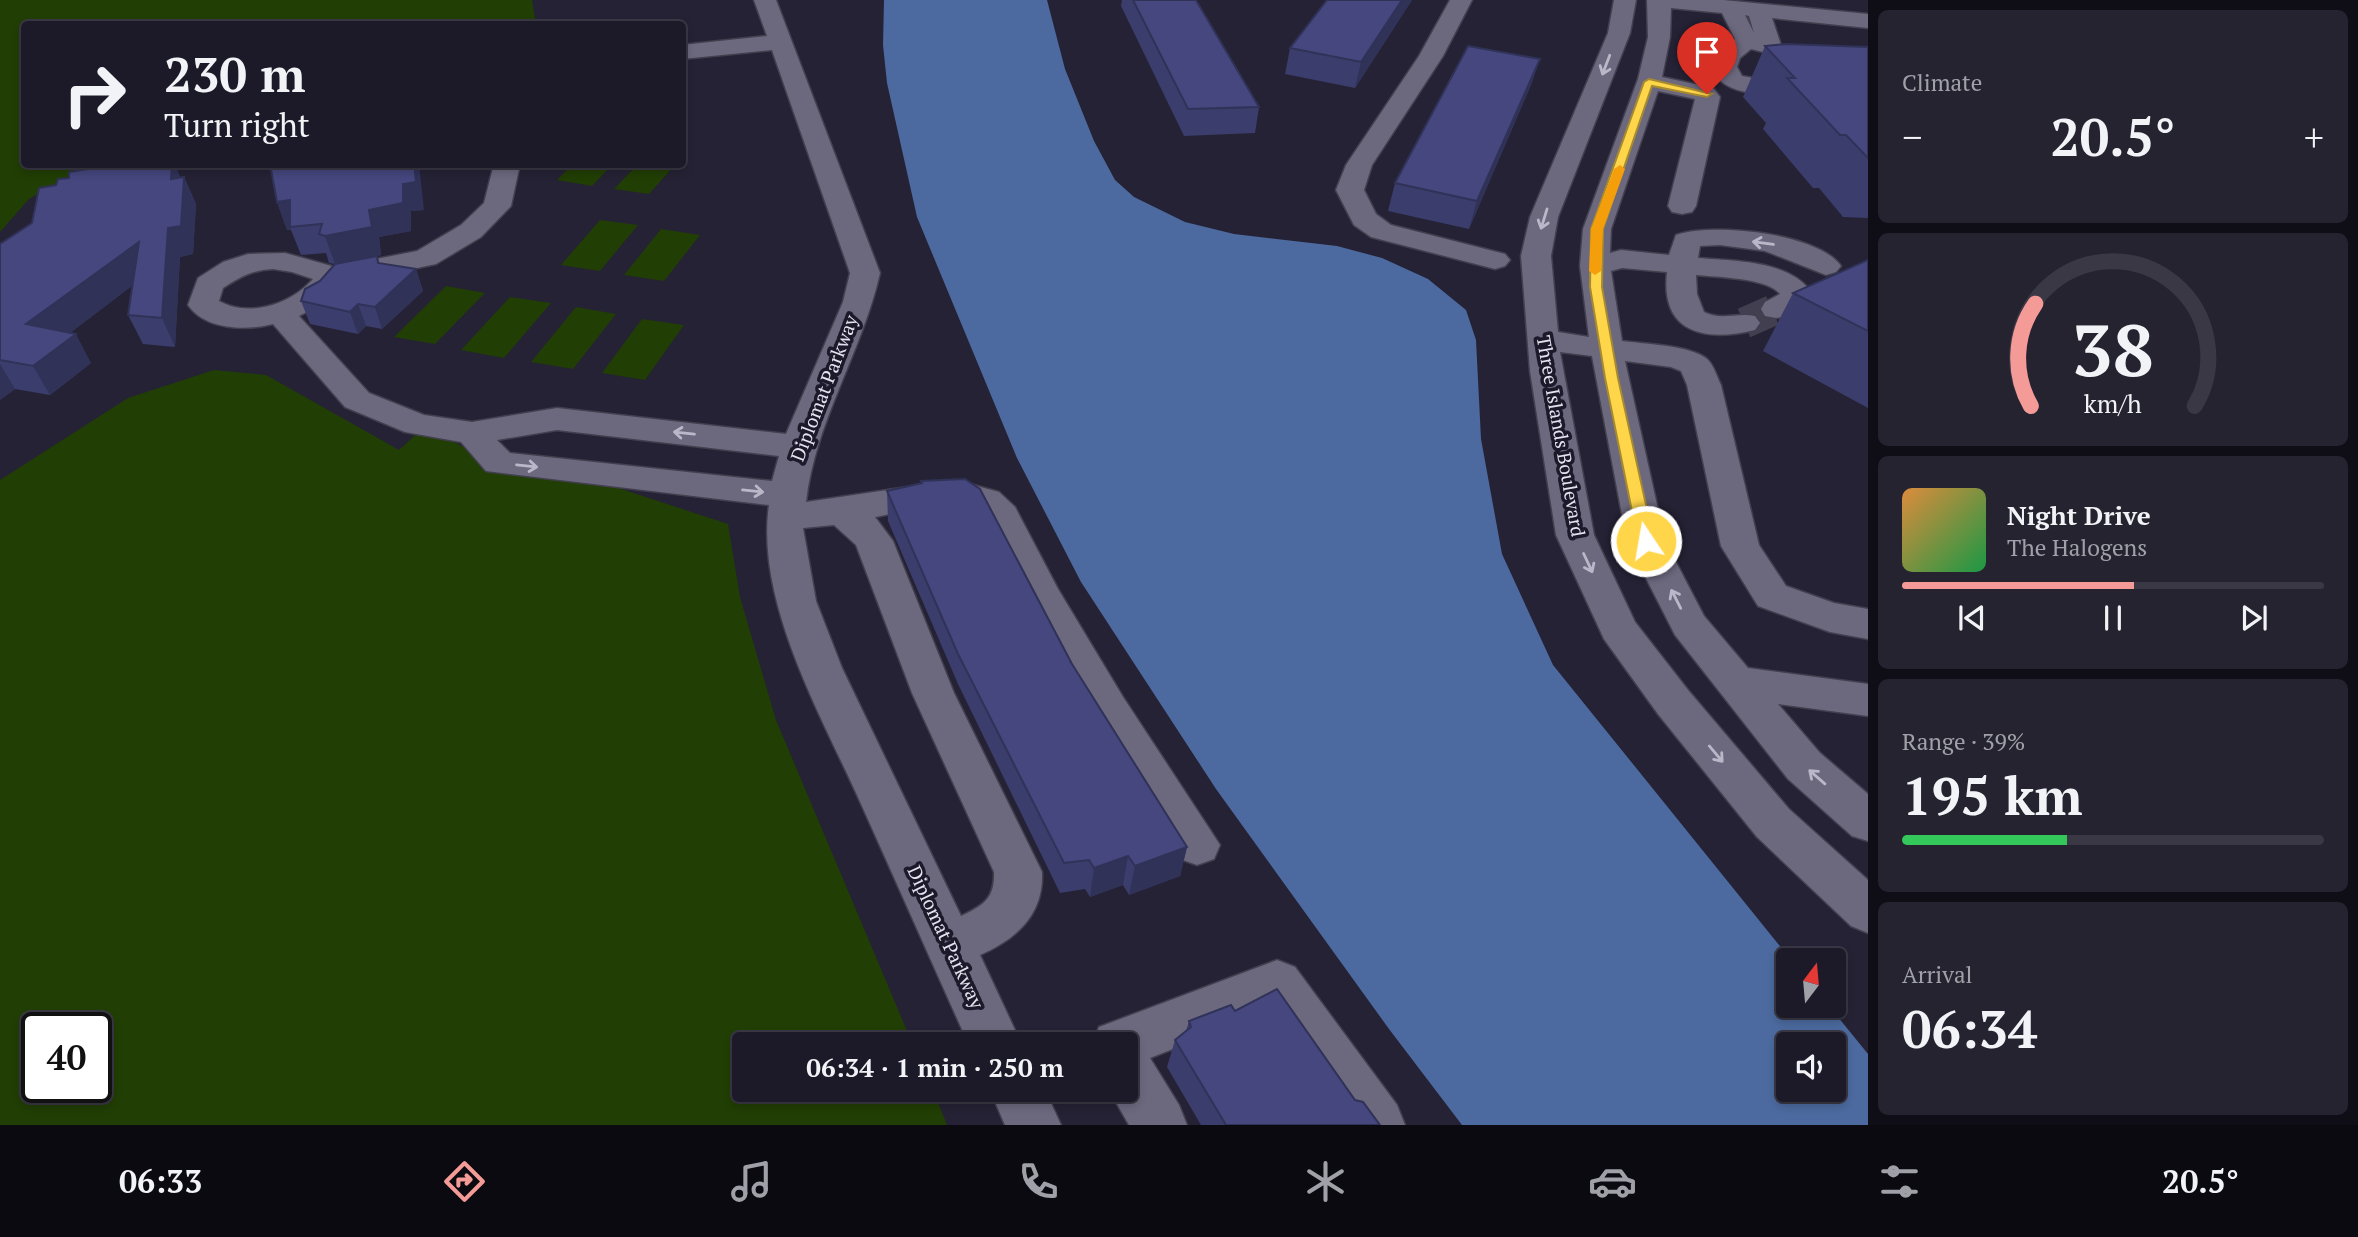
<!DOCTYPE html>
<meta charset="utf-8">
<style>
:root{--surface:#1c1a28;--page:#252330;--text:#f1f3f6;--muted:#a0a1a8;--line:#3a3845;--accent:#f59b97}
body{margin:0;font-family:"PT Serif",serif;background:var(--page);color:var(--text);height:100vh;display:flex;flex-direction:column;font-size:26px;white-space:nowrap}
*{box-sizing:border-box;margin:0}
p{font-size:23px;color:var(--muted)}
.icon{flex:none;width:38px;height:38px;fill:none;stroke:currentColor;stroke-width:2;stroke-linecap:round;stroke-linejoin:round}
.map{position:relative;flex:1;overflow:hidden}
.sheet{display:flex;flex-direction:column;gap:10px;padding:10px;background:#0f0e16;width:490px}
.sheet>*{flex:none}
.top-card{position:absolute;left:21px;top:21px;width:665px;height:147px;border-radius:7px;box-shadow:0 4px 10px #0003,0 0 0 2px var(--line);background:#1c1a28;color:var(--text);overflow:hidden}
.needle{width:46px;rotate:16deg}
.controls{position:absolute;left:1776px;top:948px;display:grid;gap:14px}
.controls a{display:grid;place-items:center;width:70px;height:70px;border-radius:7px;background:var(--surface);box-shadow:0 4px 10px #0003,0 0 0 2px var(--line);font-size:35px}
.speed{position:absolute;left:21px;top:1012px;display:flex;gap:14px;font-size:35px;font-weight:700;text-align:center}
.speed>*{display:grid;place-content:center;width:91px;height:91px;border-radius:50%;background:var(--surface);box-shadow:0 4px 10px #0003,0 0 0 2px var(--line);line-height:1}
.speed .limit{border:4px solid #111;border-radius:10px;background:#fff;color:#111}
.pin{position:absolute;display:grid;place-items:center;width:60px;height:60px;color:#fff;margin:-72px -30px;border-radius:50% 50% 50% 0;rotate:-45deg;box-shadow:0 0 7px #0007}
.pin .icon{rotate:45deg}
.me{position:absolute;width:77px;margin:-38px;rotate:348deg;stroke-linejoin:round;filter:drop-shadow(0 0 5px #0008)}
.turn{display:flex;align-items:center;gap:24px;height:147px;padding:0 28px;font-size:32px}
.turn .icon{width:91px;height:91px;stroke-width:2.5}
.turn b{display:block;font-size:49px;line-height:60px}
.big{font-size:52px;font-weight:800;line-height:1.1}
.sheet .card{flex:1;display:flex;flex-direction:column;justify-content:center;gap:10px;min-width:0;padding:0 24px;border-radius:10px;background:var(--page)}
.sheet .dial{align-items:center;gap:0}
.dial svg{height:182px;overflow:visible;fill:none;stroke:var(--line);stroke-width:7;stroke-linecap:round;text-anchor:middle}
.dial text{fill:var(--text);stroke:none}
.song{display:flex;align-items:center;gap:21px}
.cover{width:84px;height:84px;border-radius:10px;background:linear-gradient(135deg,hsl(30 70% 55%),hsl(140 70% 35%))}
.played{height:7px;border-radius:4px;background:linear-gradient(90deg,var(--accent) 55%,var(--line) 55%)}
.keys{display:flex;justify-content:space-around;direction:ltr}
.heat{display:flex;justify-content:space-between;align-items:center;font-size:38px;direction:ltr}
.charge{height:10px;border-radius:5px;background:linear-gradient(90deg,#34c759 39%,var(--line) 0)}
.trip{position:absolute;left:732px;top:1032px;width:406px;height:70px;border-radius:7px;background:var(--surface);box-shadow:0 4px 10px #0003,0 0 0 2px var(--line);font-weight:800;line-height:70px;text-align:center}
.tabs{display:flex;height:112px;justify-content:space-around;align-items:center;background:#0b0a10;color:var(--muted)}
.tabs .icon{width:49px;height:49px}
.tabs .selected{color:var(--accent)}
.tabs b{font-size:32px;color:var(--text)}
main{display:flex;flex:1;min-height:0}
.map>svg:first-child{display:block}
.green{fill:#213e04;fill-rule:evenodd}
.water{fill:#4c6a9f;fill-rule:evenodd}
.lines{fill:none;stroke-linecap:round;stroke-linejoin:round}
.minor-tunnel{stroke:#423f51;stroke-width:31;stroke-dasharray:31 16;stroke-linecap:butt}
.minor-casing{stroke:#423f4f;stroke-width:3}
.minor{fill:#6c697f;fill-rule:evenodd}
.wall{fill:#3b3d6c}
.shaded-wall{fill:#303258}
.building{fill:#45477e;stroke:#303258;stroke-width:2}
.oneway{stroke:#bab8c8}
.route{fill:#ffd54a;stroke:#a68a30;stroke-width:2}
.slow{fill:#f59e0b}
.labels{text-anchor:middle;stroke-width:7;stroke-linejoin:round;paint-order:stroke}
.street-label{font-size:19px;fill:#e4e3f0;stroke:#1c192b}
</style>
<main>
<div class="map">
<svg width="1868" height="1125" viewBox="0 0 1868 1125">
<rect width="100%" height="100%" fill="#252235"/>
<path class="green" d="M0,0h532l4,24h-512v140l87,1 -35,7 -47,27 -29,33z
M572,165v-1l40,1 -20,21 -35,-6z
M637,165v-1l38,1 -26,29 -35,-5z
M600,220l38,5 -38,46 -39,-6z
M661,229l39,6 -36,46 -40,-6z
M446,286l39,7 -50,51 -41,-7z
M510,297l41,6 -47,55 -43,-8z
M576,307l40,7 -43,55 -42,-7z
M642,319l42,6 -39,55 -43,-7z
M214,370l52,5 133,75 26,-24 44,24 113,26 146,48 12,73 36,123 137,325h-169v45h189l14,35h-947v-645l128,-82zM37,1027h59v60h-59z"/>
<path class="water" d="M884,0h163l18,69 29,72 21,39 19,17 51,25 49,12 103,12 45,12 46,21 38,31 10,30 5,99 21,115 51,111 239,296h-4v45h41l39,48v71h-406l-73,-96 -173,-240 -135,-207 -64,-124 -100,-241 -30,-134 -4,-38zM1788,1045h46v45h-46z"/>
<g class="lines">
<path class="minor-tunnel" d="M1744,323l32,-14"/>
<g class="minor-casing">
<path id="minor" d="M754,0h22l104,273c-18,79 -65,149 -74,229l149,-22 44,12 16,15 43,82 65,108 97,148 -6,14 -17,6 -17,-6c-56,-88 -115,-176 -162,-270 -11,-22 -24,-65 -44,-78 -20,-14 -75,2 -99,6l18,24 61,152 88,179c2,43 -26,67 -62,83l42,90h-53c-36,-80 -71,-159 -107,-239 -39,-88 -107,-203 -93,-301l-283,-34 -25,-29 -56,-10 -60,-25 -72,-83c-27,7 -68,6 -85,-19l10,-27 25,-16 25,-8 37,-1 50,14 82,-16 44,-26 23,-22 10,-39h26l-9,42 -30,31 -45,27 -94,20 -16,18 -27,14 70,77 55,22 48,7 85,-14 229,26 57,-132 7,-29 -78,-223 -90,9v-14l85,-9zM273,269l19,3 21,7c-22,25 -63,39 -94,22l4,-13c17,-11 29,-18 50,-19zM557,430l222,26 -7,25 -262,-28 -13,-13zM834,525l22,20 56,148 82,179c1,26 -10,33 -33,44l-119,-248 -26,-67 -13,-73z
M1450,0h22l-29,56 -71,109 -8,25 12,24 15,11 114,29 5,6 -5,6 -10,3 -124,-32 -17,-12 -18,-35 10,-25 73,-109z
M1614,0h22l-6,33 -72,184 -7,39 7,76 31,5 -9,-71 3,-37 55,-150 10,-42 -1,-37h76l145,14v14l-96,-10 9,27 -3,5 -11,3 -16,-4 -11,9 -3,9 5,9 28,5 3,5 -3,5c-20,5 -45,-1 -57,-18l4,-15 18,-19 -13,-26 -51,-5 -1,29 -8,40 51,11 7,9 -24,109 -4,6 -10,2 -10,-2 -4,-6 27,-107 -37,-8 -47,138 -1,24 11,-3 48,5 7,-20c36,-13 142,-2 165,31l-5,6 -10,3 -61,-24 -45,-6 -20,1 -2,12c35,3 91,2 113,34l-6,13 -18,11 -11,2 -11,-2 -4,-7 4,-7 15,-8c-12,-16 -63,-17 -84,-19l1,19 7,18c17,9 33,0 51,4l5,7 -5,7c-49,12 -95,4 -88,-58l-45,-4 -11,3 11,70c21,3 71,4 86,19 6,6 9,17 13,25l38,160 27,41 48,17 34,6v30l-38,-7 -72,-26 -37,-60 -34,-161 -6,-14 -10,-4 -46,-6 40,180 39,75 44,52 120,16v32l-90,-12 42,49 48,41v47l-16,-5 -64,-57 -113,-144 -48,-94 -35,-185 -32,-4 34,183 41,87 53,68 101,119 79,71v53l-17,-7 -94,-89 -99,-123 -54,-75 -48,-104 -26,-164 -9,-115 9,-39 78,-184zM1745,15l4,1 5,17z
M1277,960l18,7 102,138 8,20h-61l-77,-113 -117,46 29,47 8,20h-58l-20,-35h16v-45h-33l7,-18z
M990,1090h55l16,35h-56z"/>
</g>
<use href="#minor" class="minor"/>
</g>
<path class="wall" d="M1122,0h74l63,107 -4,26 -71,3 -63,-130z
M1327,0h85l-57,88 -70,-14 5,-26z
M1765,46l103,1v171l-25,-1 -24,-29h-6l-50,-59 3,-6 -23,-26z
M1540,59l-9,26 -62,144 -81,-18 7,-28z
M139,166l41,11h4l12,27 -3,50 -13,3 -5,90 -32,-3 -15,-29 5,-30 -63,48 21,30 -41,32 -35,-6 -15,11v-156l32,-21 24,-38z
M277,202l147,8 -13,1v20l-32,6 2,18 -4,1 2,7 37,6 7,22 -41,38 -16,-3 -8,8 -48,-10 -9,-23 34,-37 -6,-1 -3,-10 -25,2 -10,-25h-4z
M1868,260v148l-105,-57 30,-58z
M921,481l151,183 115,183 -7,29 -51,19 -6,-10 -33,12 -5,-8 -25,4 -102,-209 -70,-163 -1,-30 34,-8z
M1235,1011l120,89 25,25h-179l-34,-58 8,-27 11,-9 3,-10z"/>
<path class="shaded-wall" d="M1402,0h10l-57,88 6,-26z
M1540,59l-9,26 -62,144 8,-28z
M172,164h3l9,22v-9l12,27 -3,50 -13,3 -5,90 -13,-29z
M414,164h5l5,46 -13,1v20l-32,6 2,18 -4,1 7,22 -49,-14 -10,-28 44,-26 34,-26z
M290,200v27l1,3h-4l-10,-28z
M139,242l14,28 -111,84 -16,-30z
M416,269l7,22 -41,38 -7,-22z
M358,304l8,22 -8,8 -8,-22z
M76,334l15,29 -41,32 -17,-29z
M0,364l15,25 -15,11z
M1187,847l-7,29 -51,19 6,-29z
M1128,856l-5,29 -33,12 4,-29z"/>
<path class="building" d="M1133,0h63l63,107 -71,2z
M1327,0h75l-41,62 -71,-14z
M1786,44l82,3v111l-22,-23h-6l-53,-57h8l-30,-32z
M1468,46l72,13 -63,142 -82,-18z
M120,164h17l-1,3 15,-3h21l-1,15 13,-2 -3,49 -13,2 -6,90 -34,-3 11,-73 -113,82 50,10 -43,32 -33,-6v-116l32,-21 7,-35 17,-3 2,-6 11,-1v-6z
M270,164h144l2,18 -13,2v19l-34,7 3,17 -47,9 -6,-2 3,-10 -32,3v-27l-13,2z
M377,256l1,7 38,6 -41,38 -17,-3 -8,8 -49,-11 4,-12 15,-8 15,-17z
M1868,260v71l-75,-38z
M965,479l15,10 92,175 115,183 -52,19 -7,-10 -34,12 -5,-8 -25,3 -106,-209 -71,-163 35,-8 -1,-2z
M1277,989l78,111 8,2 17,23h-154l-51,-85 16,-13 -2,-6 42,-16 4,6z"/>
<defs><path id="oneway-shaft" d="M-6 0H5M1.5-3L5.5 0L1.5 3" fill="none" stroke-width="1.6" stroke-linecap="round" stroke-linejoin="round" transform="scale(1.75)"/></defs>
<g class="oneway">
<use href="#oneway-shaft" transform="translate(1606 65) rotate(111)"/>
<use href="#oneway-shaft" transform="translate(1544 219) rotate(107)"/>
<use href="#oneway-shaft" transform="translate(1763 243) rotate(-172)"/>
<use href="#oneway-shaft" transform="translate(684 433) rotate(-174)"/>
<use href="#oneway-shaft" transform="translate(527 466) rotate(6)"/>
<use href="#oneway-shaft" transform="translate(753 491) rotate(6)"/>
<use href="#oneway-shaft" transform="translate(1588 563) rotate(65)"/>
<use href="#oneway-shaft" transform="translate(1676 599) rotate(-117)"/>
<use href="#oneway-shaft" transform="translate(1716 754) rotate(50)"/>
<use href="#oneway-shaft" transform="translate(1817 777) rotate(-139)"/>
</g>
<path class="route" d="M1649,79l63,15 -5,3 -55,-11 -49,143 -1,58 16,91 36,163 -8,5 -8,-5 -33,-163 -15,-91 1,-58 53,-147z"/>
<path class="slow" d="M1620,165l5,4 -22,60 -2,42 -6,4 -6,-4 2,-42 23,-60z"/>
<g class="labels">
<g class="street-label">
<text transform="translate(824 388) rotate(-69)" y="7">Diplomat Parkway</text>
<text transform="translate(1561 436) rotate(80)" y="7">Three Islands Boulevard</text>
<text transform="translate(946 937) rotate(65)" y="7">Diplomat Parkway</text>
</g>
</g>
</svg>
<div class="controls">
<a><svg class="needle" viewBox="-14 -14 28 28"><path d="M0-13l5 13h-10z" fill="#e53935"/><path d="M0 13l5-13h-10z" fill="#a0a1a8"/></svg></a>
<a><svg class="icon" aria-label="sound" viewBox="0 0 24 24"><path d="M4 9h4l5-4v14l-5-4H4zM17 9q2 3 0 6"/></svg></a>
</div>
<div class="speed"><div class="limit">40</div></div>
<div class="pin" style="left:1707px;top:94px;background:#d93025"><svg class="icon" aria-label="arrive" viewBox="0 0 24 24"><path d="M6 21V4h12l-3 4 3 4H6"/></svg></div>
<svg class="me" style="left:1646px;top:541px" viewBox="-20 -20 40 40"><circle r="17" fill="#ffd54a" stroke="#fff" stroke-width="3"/><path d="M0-11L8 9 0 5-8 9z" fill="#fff"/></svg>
<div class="trip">06:34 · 1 min · 250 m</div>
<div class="top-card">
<div class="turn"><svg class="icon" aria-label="right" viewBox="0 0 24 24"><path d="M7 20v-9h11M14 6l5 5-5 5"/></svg><div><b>230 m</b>Turn right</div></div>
</div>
</div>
<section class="sheet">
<div class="card"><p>Climate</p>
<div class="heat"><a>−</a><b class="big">20.5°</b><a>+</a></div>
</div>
<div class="card dial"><svg viewBox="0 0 100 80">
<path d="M14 69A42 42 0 1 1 86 69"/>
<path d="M14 69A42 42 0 0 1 16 24" stroke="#f59b97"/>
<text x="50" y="56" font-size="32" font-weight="700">38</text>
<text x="50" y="72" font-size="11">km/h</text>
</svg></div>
<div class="card">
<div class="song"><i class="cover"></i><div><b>Night Drive</b><p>The Halogens</p></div></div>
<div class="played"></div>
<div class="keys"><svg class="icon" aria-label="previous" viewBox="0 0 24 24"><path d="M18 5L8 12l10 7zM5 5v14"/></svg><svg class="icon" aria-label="pause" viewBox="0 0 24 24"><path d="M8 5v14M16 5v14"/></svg><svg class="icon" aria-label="next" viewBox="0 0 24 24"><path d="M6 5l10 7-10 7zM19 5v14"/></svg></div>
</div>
<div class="card"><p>Range · 39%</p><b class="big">195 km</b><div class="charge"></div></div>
<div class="card"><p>Arrival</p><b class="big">06:34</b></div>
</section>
</main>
<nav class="tabs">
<b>06:33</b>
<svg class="icon selected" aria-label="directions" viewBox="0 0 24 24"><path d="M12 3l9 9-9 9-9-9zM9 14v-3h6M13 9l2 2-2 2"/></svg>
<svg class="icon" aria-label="music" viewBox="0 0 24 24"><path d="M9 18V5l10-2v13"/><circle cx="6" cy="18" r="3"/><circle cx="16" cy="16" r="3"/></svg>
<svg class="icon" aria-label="phone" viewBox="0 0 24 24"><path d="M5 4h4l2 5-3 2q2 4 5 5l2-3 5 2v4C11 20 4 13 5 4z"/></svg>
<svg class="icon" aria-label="climate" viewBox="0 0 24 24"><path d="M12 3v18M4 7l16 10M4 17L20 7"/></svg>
<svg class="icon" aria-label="car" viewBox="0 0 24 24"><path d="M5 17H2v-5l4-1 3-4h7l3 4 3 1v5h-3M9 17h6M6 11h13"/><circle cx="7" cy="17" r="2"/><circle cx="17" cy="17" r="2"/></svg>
<svg class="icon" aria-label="filters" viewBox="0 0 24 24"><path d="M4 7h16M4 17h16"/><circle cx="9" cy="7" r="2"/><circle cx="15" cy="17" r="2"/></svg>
<b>20.5°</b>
</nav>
